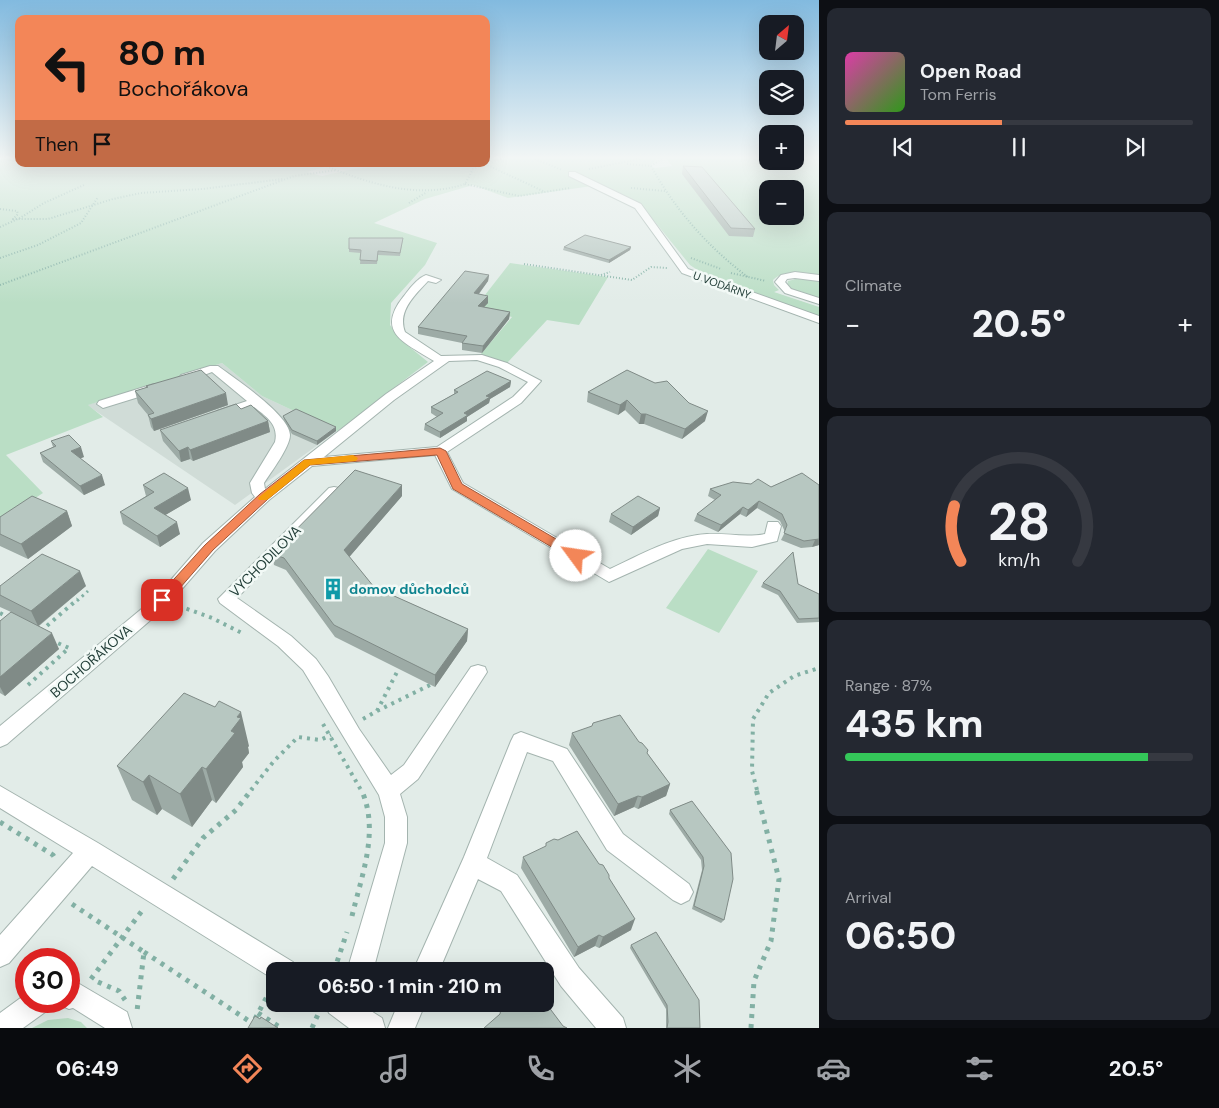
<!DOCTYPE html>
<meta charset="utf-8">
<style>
:root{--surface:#171b24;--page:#242831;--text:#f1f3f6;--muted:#9ea1a6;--line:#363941;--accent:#f38658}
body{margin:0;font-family:"DM Sans",sans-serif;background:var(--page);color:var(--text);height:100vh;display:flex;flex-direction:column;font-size:19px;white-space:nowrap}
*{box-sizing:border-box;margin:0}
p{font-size:16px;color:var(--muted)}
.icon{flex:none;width:28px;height:28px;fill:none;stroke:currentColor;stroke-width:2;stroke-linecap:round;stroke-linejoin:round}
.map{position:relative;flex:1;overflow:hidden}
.sheet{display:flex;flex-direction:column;gap:8px;padding:8px;background:#0d0f14;width:400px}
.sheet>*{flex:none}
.banner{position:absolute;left:15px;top:15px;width:475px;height:152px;border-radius:10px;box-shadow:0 5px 20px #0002;background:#f38658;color:#111;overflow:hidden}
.needle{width:32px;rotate:28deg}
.tools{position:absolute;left:759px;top:15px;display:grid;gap:10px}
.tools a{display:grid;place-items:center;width:45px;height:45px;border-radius:10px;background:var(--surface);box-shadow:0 5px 20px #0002;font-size:25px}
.speed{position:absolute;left:15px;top:948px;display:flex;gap:10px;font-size:25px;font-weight:700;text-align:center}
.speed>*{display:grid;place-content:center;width:65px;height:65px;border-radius:50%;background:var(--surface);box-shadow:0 5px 20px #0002;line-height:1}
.speed .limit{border:8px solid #d22;background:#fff;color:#111}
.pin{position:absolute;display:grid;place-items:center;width:42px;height:42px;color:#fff;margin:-21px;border-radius:10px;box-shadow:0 2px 8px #0006}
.me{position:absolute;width:55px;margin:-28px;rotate:301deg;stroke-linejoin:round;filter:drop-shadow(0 0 4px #0008)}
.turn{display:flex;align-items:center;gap:18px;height:105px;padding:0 20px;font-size:22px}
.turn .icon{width:65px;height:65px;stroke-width:2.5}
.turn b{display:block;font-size:35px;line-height:42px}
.then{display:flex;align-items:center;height:48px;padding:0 20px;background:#0003;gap:10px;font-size:19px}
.big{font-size:38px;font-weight:800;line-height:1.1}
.sheet .widget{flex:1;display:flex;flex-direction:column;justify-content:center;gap:8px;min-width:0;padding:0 18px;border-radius:10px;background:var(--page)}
.sheet .dial{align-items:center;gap:0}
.dial svg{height:130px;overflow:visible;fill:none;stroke:var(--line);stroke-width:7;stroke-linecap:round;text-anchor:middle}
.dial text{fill:var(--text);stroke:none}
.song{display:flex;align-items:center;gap:15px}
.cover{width:60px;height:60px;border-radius:8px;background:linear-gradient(135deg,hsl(320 70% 55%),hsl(110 70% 35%))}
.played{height:5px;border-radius:2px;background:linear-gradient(90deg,var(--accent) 45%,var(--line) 45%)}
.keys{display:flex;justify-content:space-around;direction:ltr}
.heat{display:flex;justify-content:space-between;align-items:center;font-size:28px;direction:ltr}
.charge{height:8px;border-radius:4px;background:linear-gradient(90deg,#34c759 87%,var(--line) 0)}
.trip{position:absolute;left:266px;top:962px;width:288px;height:50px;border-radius:10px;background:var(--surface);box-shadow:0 5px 20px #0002;font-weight:800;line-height:50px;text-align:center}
.tab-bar{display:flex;height:80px;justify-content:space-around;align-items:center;background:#090b0e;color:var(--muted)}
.tab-bar .icon{width:35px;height:35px}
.tab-bar .on{color:var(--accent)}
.tab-bar b{font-size:22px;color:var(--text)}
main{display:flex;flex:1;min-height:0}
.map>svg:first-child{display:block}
.built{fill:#d0dcd7}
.green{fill:#badec5;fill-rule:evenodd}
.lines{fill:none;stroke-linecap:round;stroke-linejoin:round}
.minor-casing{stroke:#a4b4af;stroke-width:2}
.path-far3{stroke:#82b0a4;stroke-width:2;stroke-dasharray:1 2;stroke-linecap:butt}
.path-far2{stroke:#82b0a4;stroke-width:3;stroke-dasharray:2.5 4;stroke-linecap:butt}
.path-far1{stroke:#82b0a4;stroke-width:4;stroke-dasharray:3 5;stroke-linecap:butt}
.path{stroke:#82b0a4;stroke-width:5;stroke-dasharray:4 6;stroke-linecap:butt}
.minor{fill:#fff;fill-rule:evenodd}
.wall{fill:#9daba6}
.shaded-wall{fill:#808b87}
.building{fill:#b7c7c1;stroke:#808b87}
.route{fill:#f38658;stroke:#9e5739}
.slow{fill:#f59e0b}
.labels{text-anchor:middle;stroke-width:5;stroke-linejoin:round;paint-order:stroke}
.far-street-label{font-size:11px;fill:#213d37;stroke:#f2f9f6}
.street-label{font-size:14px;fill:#213d37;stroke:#f2f9f6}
.culture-label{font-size:14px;font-weight:bold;fill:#0d838f;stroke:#f2f9f6;text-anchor:start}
</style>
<main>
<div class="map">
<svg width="819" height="1028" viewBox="0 0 819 1028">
<rect width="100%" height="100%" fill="#e2ece8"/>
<path class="built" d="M222,363l40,33 75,35 -102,74 -148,-100z"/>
<path class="green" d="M0,159h19v5h302l4,3 -18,5 15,4 31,-7 28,-3 2,-2h103v-5h171l-7,7 5,2 17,-2 -5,-7h100l1,2 51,-2v116c-15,-3 -35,-6 -46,5l1,5 5,5 -5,2 45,15v11l-114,-43 -15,-10 -43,-53 -15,-13 -33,-14 -91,13 -35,-13 -48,14 -51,24 63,20 -12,22 -34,38 -1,22 11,15 27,22 -37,28 -18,18 -36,23 -75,-35 -40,-33 -134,42 15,12 -97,38 37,38 -43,28zM768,189h27v27h-27z
M510,263l98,14 -29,48 -32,-5 -40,43 -27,-8 32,-38 -27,-6 -8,2 8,-18z
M800,278l19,2v19l-27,-10 -5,-3 1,-5z
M708,549l50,22 -39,62 -53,-25z
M68,1018l13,4 6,6h-55l16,-8z"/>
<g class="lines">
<g class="minor-casing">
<path id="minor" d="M569,172h6l66,32 47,65 131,47v7l-137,-50 -47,-65 -66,-32z
M795,272l24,3v6l-24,-3 -8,1 -2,3 6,7 28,9v6l-34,-11 -10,-11 6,-7z
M426,275l15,5 -5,3 -8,-2c-13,14 -31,30 -23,51l36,24 41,-1 25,8 34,18 -20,22 -74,49 16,31 147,86c30,-14 63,-33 97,-35 20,-1 38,4 58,0l3,-12h10l3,4 -4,15 -25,6 -45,-3 -25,5 -73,33 -157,-93 -17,-34 -123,11 -43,34 -54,51 -47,54 -161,139 -7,3v-21l156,-129 47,-54 52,-46 -3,-4 -2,-10 25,-41c4,-17 -8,-25 -21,-35l-29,10h-8l-2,-3 2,-3 30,-10 -35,-29 -27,10 -6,-4 2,-3 29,-9h8c16,12 72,49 72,69 0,12 -19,37 -26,48l1,6 121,-95 48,-33c-28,-18 -60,-28 -30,-65 5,-7 14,-18 22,-21zM477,360l22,7 29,15 -15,15 -76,50 -113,10 70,-57 55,-39z
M154,384l4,1 2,3 -2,3 -55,17 -6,-4 2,-3z
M334,487l5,1 2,3 -2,3 -102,104 54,38 25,23 12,17 31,53 32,46 13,-10 67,-98 7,-2 7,2 2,5 -69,107 -18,15 7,23v26l-34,128h-26l38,-128v-26l-6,-22 -76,-125 -25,-24 -58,-43 -2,-4 111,-111z
M521,732l46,17 56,85 66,50 4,8 -4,8 -8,4 -8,-4 -66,-50 -54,-89 -26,-9 -40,106 30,17 62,93 44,50 3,10h-30l-35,-42 -60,-95 -23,-12 -39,92h-26l51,-114 47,-116 3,-6z
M0,786l98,57 195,119 4,9h-22v9l-183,-114 -83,97 -9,4v-32l73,-82 -73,-45z
M76,982l51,30 5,16h-27l-32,-20 -4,1 -9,-4 -2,-4h11v-18z
M26,994v7h26l-4,9 -25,18h-23v-15z
M325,1004h35l22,14 3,10h-36l-20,-15z
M398,1004h27l-10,24h-27z"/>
</g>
<path class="path-far3" d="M535,159l27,11
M321,164c46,19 95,36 144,20l8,-15 12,-5
M485,164l58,27
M486,164l16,-5
M627,164l24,2 11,-7
M651,166c25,45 57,81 98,112
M589,169l51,-10
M465,184l54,12 51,-8
M631,188l34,3
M409,203l18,-11
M0,209l17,2 1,3 -5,5h35l65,-20 28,-6 61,-4 81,-10
M0,227l20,-9 24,-15 40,-18
M0,258l38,-13 43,-22 17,-26
M691,258l30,11
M524,264l108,16 19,-13 16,1
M731,273l35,8
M601,275l9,-3
M0,285l294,-109 43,-6"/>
<path class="path-far2" d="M77,601l11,-10"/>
<path class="path-far1" d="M179,606l33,12 32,16
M0,613l7,4
M41,631l37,-32
M28,685l41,-37 -16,-7
M377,711l53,-26
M363,719l14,-8 20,-39
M323,724l38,66
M251,790l23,-29 24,-24 22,3 11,-5
M757,790l-5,-19 1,-52 16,-26 25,-17 25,-8"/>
<path class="path" d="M0,822l53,33 3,5
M173,879l30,-41 33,-28 16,-21
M72,904l72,48 -7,59
M352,916c10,-42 28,-86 9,-127
M144,952l108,71
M334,971l13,-39
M91,979l53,-71
M98,982l21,9 6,9
M258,1013l23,15
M255,1019l17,-32
M312,1028l7,-16
M751,1028l3,-47 17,-40 8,-62 -23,-90"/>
<use href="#minor" class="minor"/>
</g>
<path class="wall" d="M683,166l72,63 -2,8 -24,-1 -47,-62z
M349,238h54l-3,18 -22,-1 -1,9h-17l1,-11 -12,-1z
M564,247h67l-1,3 -21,13 -46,-13z
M489,275l-1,6 -9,13 9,9 -4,4 26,5 -1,7 -27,34 -20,-3v-7l-44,-9v-7z
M627,370l78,51 -23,18 -38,-15h-5l-14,-14 -7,5 -31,-13 1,-10z
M511,381l-1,6 -20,12 -1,4 -22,14v4l-27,17 -16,-8 1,-6 12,-7 -6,-4v-6l23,-13v-4z
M146,386l82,19 -74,26 -3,-4 -3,-12 -10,-12 -3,-12 12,-4z
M283,416l53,11v4l-19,14 -25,-11 -8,-14z
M268,421l2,11 -77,29 -3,-2 -9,3 -18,-21 -3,-11z
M51,441l33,16 -4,1 25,27 -21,10 -41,-33 -3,-9 13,-6z
M802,473l17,72 -7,2 -11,1 -20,-8 4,-8 -5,-11 -23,-13 -11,9 -6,-3 -22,18 -24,-11 3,-7 18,-14 -7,-4 2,-7 61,-2z
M143,485l48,15 -26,15 15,19 -20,13 -37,-23 -3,-12 26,-16z
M402,496l-53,61 25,30 94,42 -1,12 -32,46 -100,-50 -49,-67 -12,-5 -2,-11z
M660,508l-2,8 -27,19 -22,-13 2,-8z
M67,511l5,15 -44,33 -28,-13v-29z
M763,583l35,1 21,20v18l-22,1 -19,-28 -17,-8z
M0,586h86l-47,40 20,23 -54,47 -5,-3v-72l11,-9 -11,-5z
M572,733l75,20 23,31 -4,12 -28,13 -4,-2 -20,9 -45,-71z
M249,746l-1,1 1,6 -7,9 1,5 -27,36 -4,-3 -20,27 -30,-18 -5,6 -25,-15 -15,-34z
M692,801l32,119 -3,3 -29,-14 10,-39 -1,-10 -32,-46 1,-4z
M523,857l86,21 22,52 -32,18 -4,-2 -21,11 -53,-89z
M631,945l69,83h-34v-19l-36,-61z"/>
<path class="shaded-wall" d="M631,247l-1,3 -21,13v-3z
M489,275l-1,6 -14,19v-7z
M488,296v7l-10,10v-7z
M510,312l-1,7 -27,34 1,-7z
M511,381l-1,6 -20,12 -1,4 -22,14v4l-27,17v-6l46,-36z
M226,393l2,12 -74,26 -3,-12z
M627,400l-2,10 -7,5 2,-10z
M708,411l-3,10 -23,18 3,-10z
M641,414h5l-2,10h-5z
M268,421l2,11 -77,29 -3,-11z
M336,427v4l-19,14v-4z
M81,447l3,10 -10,4 -3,-10z
M188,447l2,12 -9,3 -2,-11z
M102,475l3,10 -21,10 -4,-9z
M402,485v11l-57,66 -1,-12z
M188,488l3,12 -34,20 -3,-12z
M759,501l-2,7 -11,9 2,-7z
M743,507l-3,7 -22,18 3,-7z
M660,508l-2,8 -27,19 2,-8z
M67,511l5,15 -44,33 -7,-15z
M177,522l3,12 -20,13 -3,-11z
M819,539v6l-7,2 3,-7z
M80,571l6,15 -48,40 -7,-15z
M468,629l-1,12 -32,46v-12z
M52,633l7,16 -54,47 -5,-9v-10z
M241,712l8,34 -1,1 1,6 -7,9 1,5 -27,36 -10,-34 25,-38 6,-14z
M202,767l10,33 -20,27 -12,-33z
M149,775l13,34 -5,6 -14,-33z
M670,784l-4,12 -28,13 4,-12z
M638,796l-4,11 -20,9 4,-12z
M635,919l-4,11 -32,18 4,-11z
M599,935l-4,11 -21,11 4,-10z"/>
<path class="building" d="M683,166l19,1 53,62 -24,-1z
M585,235l46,12 -22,13 -45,-13z
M349,238h54l-3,15 -22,-2 -1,10 -17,-1 1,-10 -12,-1z
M465,271l24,4 -15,18 14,3 -10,10 32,6 -27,34 -21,-3 5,-7 -49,-9z
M201,370l25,23 -75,26 -3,-4 6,-2 -19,-22 13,-4 -2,-1z
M627,370l28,13 12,-2 22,22 19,8 -23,18 -39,-15h-5l-14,-14 -7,5 -32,-13z
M487,371l24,10 -25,15 4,1 -26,16 4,2 -28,17 -15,-8 18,-11 -12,-6 27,-15 -4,-2z
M236,404l5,5 10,-4 17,16 -78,29 -2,-3 -9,4 -19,-21z
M296,409l40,18 -19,14 -25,-11 -9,-14z
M69,435l12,12 -10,4 31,24 -22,11 -40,-33 16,-7 -5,-5z
M355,470l47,15 -58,65 30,37 94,42 -33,46 -101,-50 -50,-67 -12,-4z
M164,473l24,15 -34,20 23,14 -20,14 -37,-24 34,-20 -11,-7z
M802,473l17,12v54l-15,2 -20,-8 3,-8 -5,-11 -23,-13 -11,9 -5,-3 -22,18 -24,-11 24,-19 -11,-6 23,-7 18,2 7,-5 13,8z
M32,496l35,15 -46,33 -21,-10v-17z
M638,496l22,12 -27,19 -22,-13z
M793,552l5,32 21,10v24l-20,1 -19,-28 -17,-8z
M42,554l38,17 -49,40 -31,-16v-9z
M11,612l41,21 -52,44v-56z
M184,693l31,14 4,-6 22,11 -4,5 4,1 -10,13 4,2 -29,36 -4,-2 -22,27 -31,-19 -6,7 -26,-16z
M620,715l19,27 3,1 6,7 -1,3 23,31 -28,13 -4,-1 -20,8 -46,-71 20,-7 1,-3z
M692,801l39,52 2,26 -9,41 -30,-14 10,-40 -1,-9 -33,-47z
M577,831l22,33 4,1 6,10v3l26,41 -32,18 -4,-2 -21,12 -55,-90 23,-11v-3l8,-4 4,1z
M656,932l43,68 1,28h-33l1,-6 -1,-17 -36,-60z
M545,1002l18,24 4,2h-83l16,-14 1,-5 6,-5h38z
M255,1016l5,3 1,-2 17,11h-30z"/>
<linearGradient id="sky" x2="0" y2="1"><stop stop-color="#82badf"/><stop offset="0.52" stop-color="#f2f6f5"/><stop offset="1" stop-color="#f2f6f5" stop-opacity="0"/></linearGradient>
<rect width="819" height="303" fill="url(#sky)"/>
<path class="route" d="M440,448l6,3 16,33 118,69 2,3 -2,3h-8l-119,-70 -16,-34 -127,10 -42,34 -55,51 -47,54h-9l-2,-4 50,-55 55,-51 44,-34z"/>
<path class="slow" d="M353,455l5,3 -2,3 -46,4 -43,35h-8l-1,-2 46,-38z"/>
<defs>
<g id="building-bare" transform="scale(1.725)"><path d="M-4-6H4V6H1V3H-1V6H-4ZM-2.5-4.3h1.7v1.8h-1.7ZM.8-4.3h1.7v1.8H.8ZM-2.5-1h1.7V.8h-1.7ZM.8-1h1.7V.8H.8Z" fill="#0f9aa8" stroke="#f2f9f6" stroke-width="2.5" paint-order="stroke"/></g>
</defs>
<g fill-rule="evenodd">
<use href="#building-bare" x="333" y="589"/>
</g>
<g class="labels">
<g class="far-street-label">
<text transform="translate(722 285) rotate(20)" y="4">U VODÁRNY</text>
</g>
<g class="street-label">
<text transform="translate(265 561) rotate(-45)" y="5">VYCHODILOVA</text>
<text transform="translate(91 661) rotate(-41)" y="5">BOCHOŘÁKOVA</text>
</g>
<g class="culture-label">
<text x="349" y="594">domov důchodců</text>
</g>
</g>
</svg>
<div class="tools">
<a><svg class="needle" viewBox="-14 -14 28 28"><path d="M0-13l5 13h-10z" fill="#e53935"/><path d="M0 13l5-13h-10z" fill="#9ea1a6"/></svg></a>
<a><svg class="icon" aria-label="layers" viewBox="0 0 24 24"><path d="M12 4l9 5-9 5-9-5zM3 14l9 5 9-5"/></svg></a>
<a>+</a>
<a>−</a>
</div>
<div class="speed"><div class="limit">30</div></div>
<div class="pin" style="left:162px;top:600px;background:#d93025"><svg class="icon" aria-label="arrive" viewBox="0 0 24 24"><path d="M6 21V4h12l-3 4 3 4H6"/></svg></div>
<svg class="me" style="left:576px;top:556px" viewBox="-20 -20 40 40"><circle r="19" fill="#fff"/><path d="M0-13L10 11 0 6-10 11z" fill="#f38658"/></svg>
<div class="trip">06:50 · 1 min · 210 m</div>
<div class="banner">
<div class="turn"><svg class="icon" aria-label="left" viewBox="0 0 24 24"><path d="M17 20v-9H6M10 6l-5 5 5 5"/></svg><div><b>80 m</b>Bochořákova</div></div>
<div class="then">Then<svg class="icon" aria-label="arrive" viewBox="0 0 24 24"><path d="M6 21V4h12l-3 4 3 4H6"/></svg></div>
</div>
</div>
<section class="sheet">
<div class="widget">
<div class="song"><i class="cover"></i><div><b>Open Road</b><p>Tom Ferris</p></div></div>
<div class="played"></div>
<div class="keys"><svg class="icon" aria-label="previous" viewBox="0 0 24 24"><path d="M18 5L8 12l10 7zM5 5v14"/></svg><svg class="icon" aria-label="pause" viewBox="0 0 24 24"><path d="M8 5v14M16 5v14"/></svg><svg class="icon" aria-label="next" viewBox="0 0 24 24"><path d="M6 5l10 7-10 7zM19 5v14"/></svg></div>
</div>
<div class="widget"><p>Climate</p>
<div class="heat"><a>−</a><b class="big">20.5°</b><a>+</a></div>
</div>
<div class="widget dial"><svg viewBox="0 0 100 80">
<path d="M14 69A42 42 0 1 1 86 69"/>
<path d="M14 69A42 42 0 0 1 10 35" stroke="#f38658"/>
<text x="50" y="56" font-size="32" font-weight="700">28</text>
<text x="50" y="72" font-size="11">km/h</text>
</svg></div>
<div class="widget"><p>Range · 87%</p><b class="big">435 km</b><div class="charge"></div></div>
<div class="widget"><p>Arrival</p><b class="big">06:50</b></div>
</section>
</main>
<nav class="tab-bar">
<b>06:49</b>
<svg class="icon on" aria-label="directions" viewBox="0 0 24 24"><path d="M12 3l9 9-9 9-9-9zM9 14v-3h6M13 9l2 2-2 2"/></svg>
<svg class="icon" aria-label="music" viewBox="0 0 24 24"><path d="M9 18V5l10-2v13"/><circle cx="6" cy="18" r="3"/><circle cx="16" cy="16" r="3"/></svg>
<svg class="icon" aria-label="phone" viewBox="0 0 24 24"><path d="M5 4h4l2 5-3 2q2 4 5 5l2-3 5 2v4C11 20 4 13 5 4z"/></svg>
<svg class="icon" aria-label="climate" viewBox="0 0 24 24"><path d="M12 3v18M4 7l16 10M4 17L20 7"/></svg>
<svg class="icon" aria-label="car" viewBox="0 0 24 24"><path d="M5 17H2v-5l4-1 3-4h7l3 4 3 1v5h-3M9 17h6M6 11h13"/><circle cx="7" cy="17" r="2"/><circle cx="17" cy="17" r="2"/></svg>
<svg class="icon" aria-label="filters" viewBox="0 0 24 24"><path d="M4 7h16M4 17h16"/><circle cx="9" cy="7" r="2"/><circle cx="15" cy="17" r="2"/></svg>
<b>20.5°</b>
</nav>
